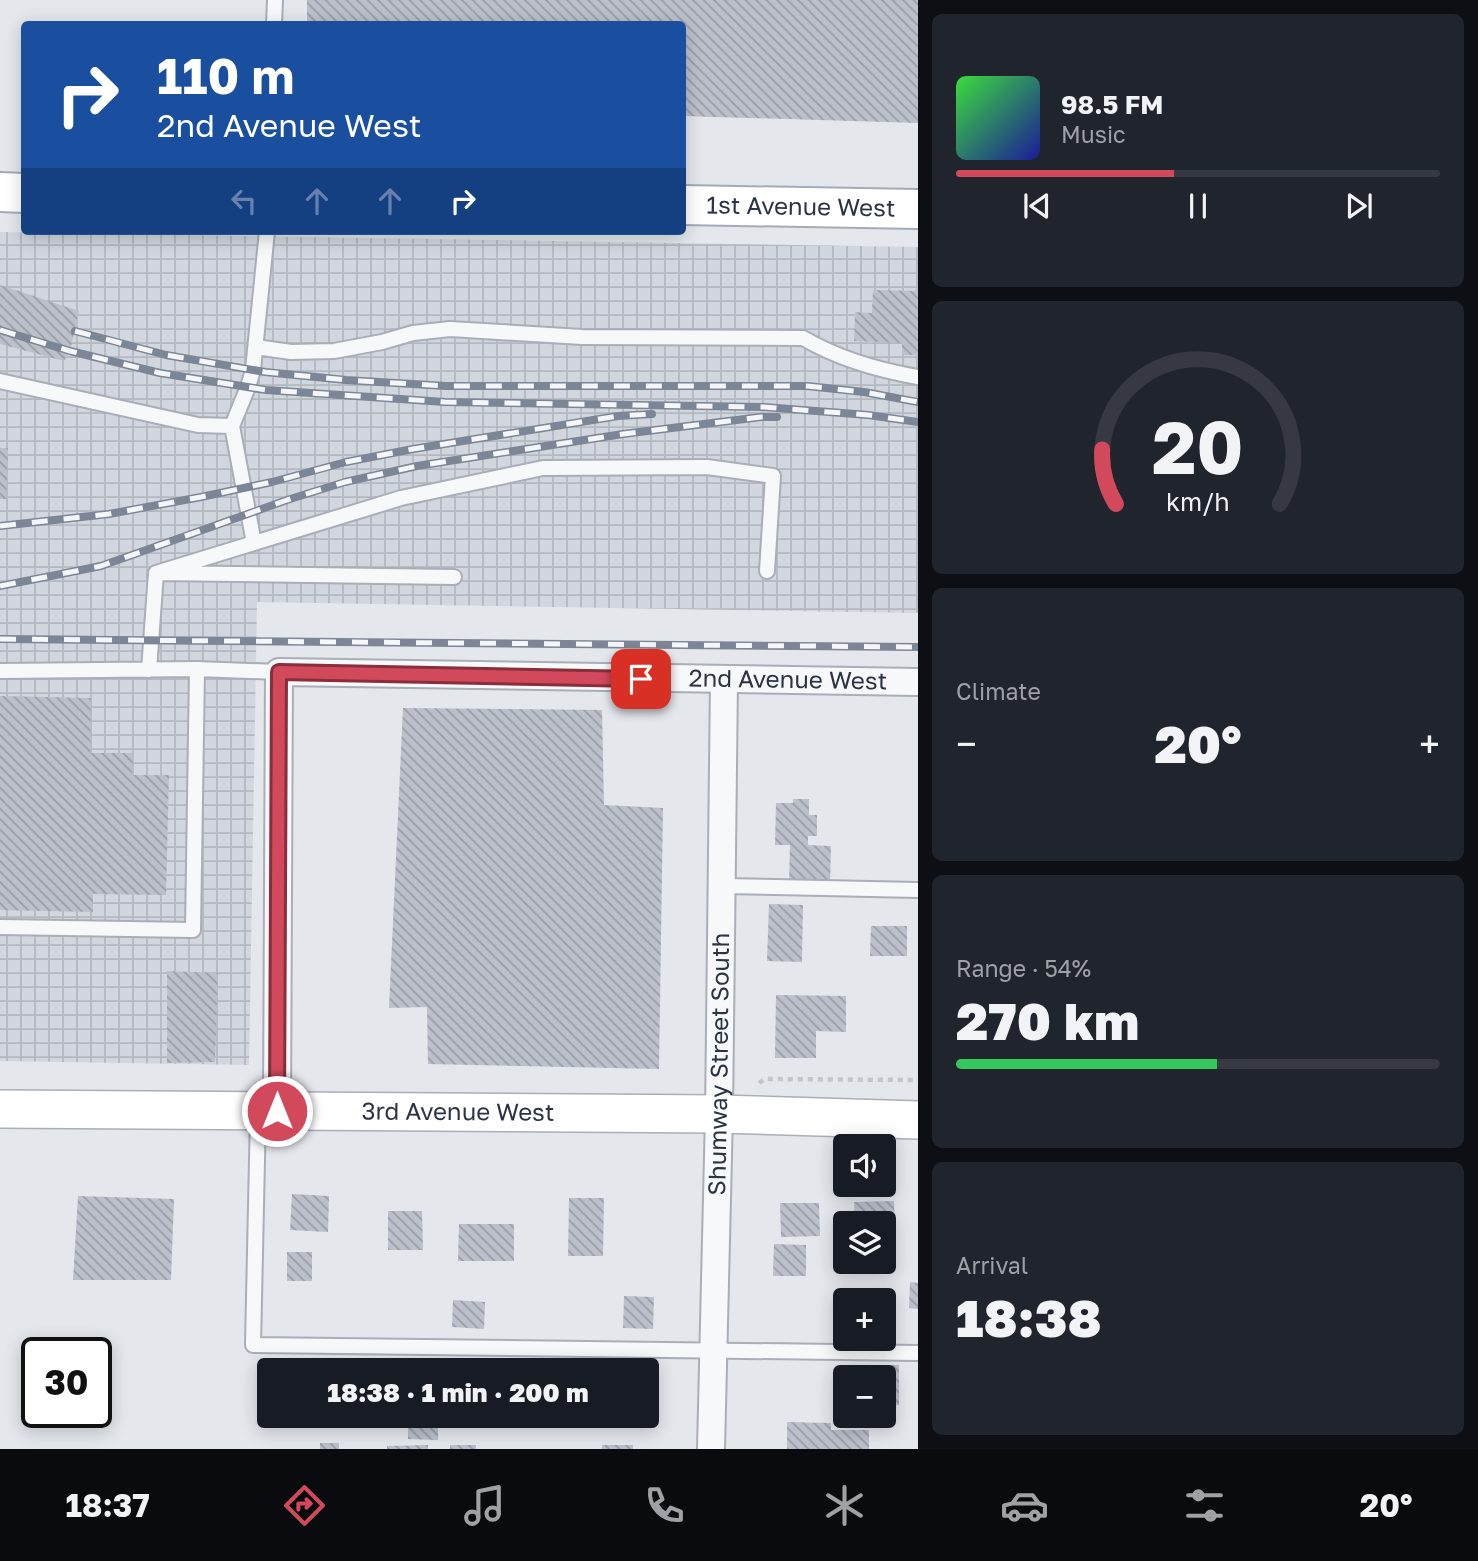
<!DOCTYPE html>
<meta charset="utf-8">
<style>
:root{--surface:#171b24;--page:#20242c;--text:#f1f3f6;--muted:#9ea1a6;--line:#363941;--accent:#d1495b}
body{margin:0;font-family:"Golos Text",sans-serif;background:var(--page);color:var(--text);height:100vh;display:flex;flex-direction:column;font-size:26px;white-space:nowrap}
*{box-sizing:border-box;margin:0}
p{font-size:23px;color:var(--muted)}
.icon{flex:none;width:38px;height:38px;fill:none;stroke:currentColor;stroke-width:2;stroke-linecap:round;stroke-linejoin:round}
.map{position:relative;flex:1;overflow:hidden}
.sheet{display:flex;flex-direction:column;gap:14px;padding:14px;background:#0d0f14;width:560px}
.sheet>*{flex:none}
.hud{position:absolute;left:21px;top:21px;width:665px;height:214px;border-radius:7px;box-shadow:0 4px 18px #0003;background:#1a4fa0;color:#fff;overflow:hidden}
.tools{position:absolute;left:833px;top:1134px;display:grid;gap:14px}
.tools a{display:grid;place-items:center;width:63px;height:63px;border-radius:7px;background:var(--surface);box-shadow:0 4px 18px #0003;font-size:35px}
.speed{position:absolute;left:21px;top:1337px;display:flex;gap:14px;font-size:35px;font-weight:700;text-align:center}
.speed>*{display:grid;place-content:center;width:91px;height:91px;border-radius:50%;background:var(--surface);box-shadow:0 4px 18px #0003;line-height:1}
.speed .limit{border:4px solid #111;border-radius:10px;background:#fff;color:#111}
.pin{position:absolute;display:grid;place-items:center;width:60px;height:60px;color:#fff;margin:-30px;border-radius:14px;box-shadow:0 4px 10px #0006}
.me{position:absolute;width:77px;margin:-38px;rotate:0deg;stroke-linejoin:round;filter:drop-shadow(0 0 5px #0008)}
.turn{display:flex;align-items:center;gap:24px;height:147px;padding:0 21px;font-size:32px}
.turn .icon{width:91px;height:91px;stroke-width:2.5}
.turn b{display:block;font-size:49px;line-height:60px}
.lanes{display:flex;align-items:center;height:66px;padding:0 21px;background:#0003;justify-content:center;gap:35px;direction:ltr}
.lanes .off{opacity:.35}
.big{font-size:52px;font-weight:800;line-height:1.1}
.sheet .card{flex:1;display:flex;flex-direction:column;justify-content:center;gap:10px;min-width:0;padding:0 24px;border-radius:10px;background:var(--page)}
.sheet .dial{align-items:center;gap:0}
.dial svg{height:182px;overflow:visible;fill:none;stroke:var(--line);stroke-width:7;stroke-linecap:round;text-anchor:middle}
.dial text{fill:var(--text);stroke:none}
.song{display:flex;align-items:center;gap:21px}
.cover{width:84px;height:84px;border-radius:10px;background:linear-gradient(135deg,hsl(120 70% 55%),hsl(240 70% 35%))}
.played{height:7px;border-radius:4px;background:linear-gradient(90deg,var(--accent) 45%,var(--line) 45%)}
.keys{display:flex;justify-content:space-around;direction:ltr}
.heat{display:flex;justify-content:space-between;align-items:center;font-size:38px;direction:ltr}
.charge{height:10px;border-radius:5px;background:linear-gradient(90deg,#34c759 54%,var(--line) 0)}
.trip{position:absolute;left:257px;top:1358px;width:402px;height:70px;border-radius:7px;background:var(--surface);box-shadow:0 4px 18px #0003;font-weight:800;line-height:70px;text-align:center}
.tabs{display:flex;height:112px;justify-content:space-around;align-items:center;background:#090b0e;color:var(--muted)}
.tabs .icon{width:49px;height:49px}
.tabs .on{color:var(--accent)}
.tabs b{font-size:32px;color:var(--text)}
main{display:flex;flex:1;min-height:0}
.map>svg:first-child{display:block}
.industrial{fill:url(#industrial-grid)}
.building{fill:url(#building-back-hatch)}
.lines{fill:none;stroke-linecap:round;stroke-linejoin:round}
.lane-casing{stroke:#a9aeb7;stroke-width:18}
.street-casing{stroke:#a9aeb7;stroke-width:30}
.secondary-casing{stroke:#a9aeb7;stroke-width:40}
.primary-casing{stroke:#a3abb8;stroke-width:42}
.path{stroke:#c2c5cb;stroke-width:4.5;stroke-dasharray:5 5;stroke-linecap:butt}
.lane{stroke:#f7f8fa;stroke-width:14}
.street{stroke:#f7f8fa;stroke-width:26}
.secondary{stroke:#fff;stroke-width:37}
.primary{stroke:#fff;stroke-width:38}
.rail-casing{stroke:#7d8696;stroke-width:8}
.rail{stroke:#f4f6f9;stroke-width:5;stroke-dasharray:16;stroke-linecap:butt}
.route-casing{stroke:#882f3b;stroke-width:18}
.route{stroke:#d1495b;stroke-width:12}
.labels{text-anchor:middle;stroke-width:7;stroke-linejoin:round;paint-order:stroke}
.street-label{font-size:24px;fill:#2b3445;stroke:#f4f6f9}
</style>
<main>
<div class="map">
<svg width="918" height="1449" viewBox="0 0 918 1449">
<defs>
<pattern id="industrial-grid" width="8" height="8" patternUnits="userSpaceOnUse" patternTransform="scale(1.75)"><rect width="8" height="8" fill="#d2d6de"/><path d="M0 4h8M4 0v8" fill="none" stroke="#b4b8c0"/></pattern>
<pattern id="building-back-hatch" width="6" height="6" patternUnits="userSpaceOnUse" patternTransform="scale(1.75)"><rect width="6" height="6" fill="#bbc0ca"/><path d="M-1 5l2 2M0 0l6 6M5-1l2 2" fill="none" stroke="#989da6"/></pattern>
</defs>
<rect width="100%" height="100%" fill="#e4e7ec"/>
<path class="industrial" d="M0,232l918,15v366l-661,-11 -8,463 -249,-4z"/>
<path class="building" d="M307,0h611v123l-236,-7v-92h-375z
M0,285l79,26 -9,40 -6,10 -64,-17z
M873,290l45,1v64h-16v-12l-48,-2 1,-29 17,1z
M0,448h8l-2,51h-6z
M0,696l91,2 -1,55h43l-1,22h37l-3,120 -73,-1v18l-93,-2z
M403,708l199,2 2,95 59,3 -4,261 -231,-5 -1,-57 -38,1z
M793,799h16v16h8v21h-9v9l23,1 -1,38 -41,-1 1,-38h-15l1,-42h17z
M769,904l34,1 -1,57 -35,-1z
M871,926h36v30h-37z
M167,971l51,2 -3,89 -48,1z
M776,995l70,1v36l-30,-1v27h-41z
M292,1194l37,2 -1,36 -38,-2z
M78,1196l96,3 -3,81h-98z
M569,1198h35l-1,58h-35z
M894,1201l1,33h-11v-11h-29l-1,-21z
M780,1203h39l1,33 -39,1z
M388,1211h34l1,39h-35z
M459,1224h55v37h-56z
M774,1244l32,1v31h-33z
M287,1252h25v29h-25z
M910,1282l8,1v26l-9,-1z
M872,1294l1,6h-28v34h-9v-39z
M624,1296l30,1 -1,32 -30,-1z
M453,1300l32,2 -1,27 -32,-2z
M866,1365h33v40h-15v-28h-18z
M408,1416h30v24l-30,-1z
M787,1422l44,1v7h38v19h-82z
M320,1443h19v6h-19z
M428,1445v4h-41v-3z
M450,1445h26v4h-26z
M602,1445h31v4h-31z"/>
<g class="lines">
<g class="lane-casing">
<path id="lane" d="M274,24l1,-24
M256,347l35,5 43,-1 48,-9 31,-9 37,-4 132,8 221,1c36,21 74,32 115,39
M0,381l198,44 34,1 16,-39 5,-17 14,-139
M232,426l22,117
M156,573l245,-75 142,-30 164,-1 66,9 -6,95
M149,670l7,-97 298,4
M0,671l197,-2
M722,886l196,4
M0,927l193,3 4,-261 82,3
M258,1113l-5,232 665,8"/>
</g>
<g class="street-casing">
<g id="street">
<path id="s1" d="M277,1111l2,-439 639,10"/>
<path id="s2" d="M711,1449l8,-335 5,-434"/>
</g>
</g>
<g class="secondary-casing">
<g id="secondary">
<path id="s3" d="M0,1109l719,5 199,6"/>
</g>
</g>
<g class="primary-casing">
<g id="primary">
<path d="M0,192l24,1"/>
<path id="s4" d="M682,205l236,4"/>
</g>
</g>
<path class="path" d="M759,1083l6,-4 153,1"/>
<use href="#lane" class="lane"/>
<use href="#street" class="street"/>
<use href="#secondary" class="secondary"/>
<use href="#primary" class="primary"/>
<g class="rail-casing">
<path id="rail" d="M0,330l70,21 90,22 106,17 179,12 319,5 104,8 50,7
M75,331l91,24 99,17 81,8 100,6h361l57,6 54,10
M0,526l109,-12 92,-17 71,-15 74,-20 67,-13 205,-33 34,-2
M0,586l101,-20 186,-66 58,-18 72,-16 206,-32 138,-17h16
M0,639l918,8"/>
</g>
<use href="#rail" class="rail"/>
</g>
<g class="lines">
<g class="route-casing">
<path id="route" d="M277,1111l2,-439 362,7"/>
</g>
<use href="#route" class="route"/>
</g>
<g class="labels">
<g class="street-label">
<text dy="8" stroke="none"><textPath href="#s4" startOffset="119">1st Avenue West</textPath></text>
<text dy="8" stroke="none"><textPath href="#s1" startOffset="948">2nd Avenue West</textPath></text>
<text dy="8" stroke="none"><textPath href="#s2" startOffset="385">Shumway Street South</textPath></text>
<text dy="8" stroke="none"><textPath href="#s3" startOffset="458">3rd Avenue West</textPath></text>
</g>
</g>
</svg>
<div class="tools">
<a><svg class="icon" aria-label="sound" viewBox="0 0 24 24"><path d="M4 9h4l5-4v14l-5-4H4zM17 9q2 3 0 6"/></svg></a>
<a><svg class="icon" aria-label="layers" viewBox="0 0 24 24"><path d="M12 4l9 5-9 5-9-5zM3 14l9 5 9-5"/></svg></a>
<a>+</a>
<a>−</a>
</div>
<div class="speed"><div class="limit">30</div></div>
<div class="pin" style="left:641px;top:679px;background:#d93025"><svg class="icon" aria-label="arrive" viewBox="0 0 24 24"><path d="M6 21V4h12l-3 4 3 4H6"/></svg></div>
<svg class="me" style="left:277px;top:1111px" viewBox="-20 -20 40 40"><circle r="17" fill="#d1495b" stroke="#fff" stroke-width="3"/><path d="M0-11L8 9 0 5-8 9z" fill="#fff"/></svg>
<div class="trip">18:38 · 1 min · 200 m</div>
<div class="hud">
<div class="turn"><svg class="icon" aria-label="right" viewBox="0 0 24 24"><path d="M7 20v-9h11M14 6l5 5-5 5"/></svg><div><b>110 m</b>2nd Avenue West</div></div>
<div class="lanes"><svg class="icon off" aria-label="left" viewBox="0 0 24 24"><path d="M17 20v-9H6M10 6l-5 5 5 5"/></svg><svg class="icon off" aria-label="ahead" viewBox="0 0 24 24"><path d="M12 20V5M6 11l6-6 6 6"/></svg><svg class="icon off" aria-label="ahead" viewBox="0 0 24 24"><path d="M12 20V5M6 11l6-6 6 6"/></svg><svg class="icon" aria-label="right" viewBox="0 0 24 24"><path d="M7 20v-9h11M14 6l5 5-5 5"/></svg></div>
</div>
</div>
<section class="sheet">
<div class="card">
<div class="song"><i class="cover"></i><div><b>98.5 FM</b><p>Music</p></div></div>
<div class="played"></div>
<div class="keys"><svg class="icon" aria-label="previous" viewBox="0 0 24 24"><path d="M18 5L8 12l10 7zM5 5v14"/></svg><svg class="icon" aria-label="pause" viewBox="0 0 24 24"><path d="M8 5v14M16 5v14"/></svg><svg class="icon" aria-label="next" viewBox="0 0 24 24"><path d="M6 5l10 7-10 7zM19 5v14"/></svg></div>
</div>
<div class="card dial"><svg viewBox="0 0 100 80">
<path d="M14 69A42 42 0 1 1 86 69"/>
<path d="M14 69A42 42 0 0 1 8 45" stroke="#d1495b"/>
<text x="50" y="56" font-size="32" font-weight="700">20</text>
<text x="50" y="72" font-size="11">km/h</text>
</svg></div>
<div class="card"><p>Climate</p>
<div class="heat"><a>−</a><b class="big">20°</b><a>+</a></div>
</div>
<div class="card"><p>Range · 54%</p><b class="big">270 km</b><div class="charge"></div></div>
<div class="card"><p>Arrival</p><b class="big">18:38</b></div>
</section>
</main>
<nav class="tabs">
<b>18:37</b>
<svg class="icon on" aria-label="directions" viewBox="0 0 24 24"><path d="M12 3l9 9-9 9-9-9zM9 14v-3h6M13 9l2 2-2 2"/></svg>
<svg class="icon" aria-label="music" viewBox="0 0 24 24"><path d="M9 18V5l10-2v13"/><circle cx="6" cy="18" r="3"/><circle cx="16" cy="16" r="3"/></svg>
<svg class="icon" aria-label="phone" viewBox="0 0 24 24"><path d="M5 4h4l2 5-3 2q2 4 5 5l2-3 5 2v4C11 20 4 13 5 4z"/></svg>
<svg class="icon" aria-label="climate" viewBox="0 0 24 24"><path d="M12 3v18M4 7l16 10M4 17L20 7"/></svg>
<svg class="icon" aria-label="car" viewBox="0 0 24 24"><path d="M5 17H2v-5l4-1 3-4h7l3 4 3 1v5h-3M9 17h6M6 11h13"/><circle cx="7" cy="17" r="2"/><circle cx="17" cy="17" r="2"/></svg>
<svg class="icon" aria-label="filters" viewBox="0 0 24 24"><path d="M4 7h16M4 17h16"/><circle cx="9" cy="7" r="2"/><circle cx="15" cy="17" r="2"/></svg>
<b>20°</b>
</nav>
